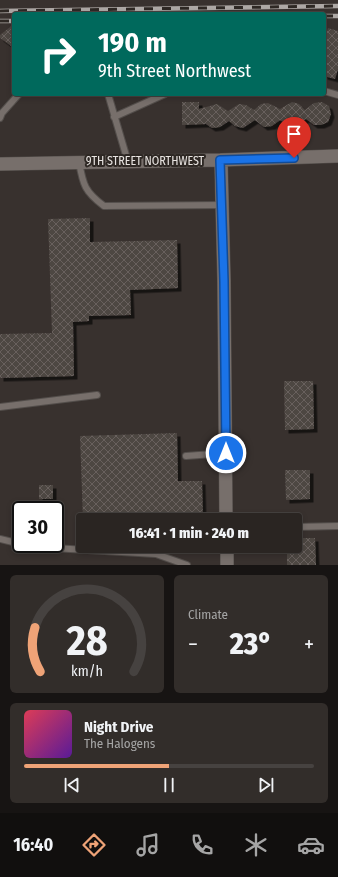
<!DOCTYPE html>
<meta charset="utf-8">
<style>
:root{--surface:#2a2522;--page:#322d2a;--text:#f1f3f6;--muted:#a5a5a5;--line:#464240;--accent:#efa377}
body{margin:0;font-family:"Fira Sans Condensed",sans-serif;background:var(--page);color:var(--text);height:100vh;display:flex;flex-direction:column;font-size:15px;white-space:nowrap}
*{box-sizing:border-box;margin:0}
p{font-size:13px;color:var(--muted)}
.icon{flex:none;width:22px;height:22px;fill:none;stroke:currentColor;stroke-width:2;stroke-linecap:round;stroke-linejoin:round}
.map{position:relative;height:565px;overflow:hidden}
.sheet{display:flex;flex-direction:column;gap:10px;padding:10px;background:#171413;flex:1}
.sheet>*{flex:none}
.top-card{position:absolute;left:12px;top:12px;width:314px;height:84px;border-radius:4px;box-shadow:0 2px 6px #0003,0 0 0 1px var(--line);background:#00695c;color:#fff;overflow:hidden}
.speed{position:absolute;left:12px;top:501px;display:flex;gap:8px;font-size:20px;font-weight:700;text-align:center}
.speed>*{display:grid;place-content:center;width:52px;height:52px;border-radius:50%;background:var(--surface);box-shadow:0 2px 6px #0003,0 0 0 1px var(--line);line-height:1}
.speed .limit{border:2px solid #111;border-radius:6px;background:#fff;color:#111}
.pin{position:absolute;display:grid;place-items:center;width:34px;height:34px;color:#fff;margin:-41px -17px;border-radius:50% 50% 50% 0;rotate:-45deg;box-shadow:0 0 4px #0007}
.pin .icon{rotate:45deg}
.me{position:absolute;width:44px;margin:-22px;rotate:0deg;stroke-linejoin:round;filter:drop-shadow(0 0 3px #0008)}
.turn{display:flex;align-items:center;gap:14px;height:84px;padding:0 20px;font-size:18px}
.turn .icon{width:52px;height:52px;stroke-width:2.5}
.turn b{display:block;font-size:28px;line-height:34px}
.big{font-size:30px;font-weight:800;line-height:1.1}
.sheet .tile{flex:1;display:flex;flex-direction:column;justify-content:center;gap:6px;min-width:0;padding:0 14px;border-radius:6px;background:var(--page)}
.sheet .dial{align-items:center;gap:0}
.dial svg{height:104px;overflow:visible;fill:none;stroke:var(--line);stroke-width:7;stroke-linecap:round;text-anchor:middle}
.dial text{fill:var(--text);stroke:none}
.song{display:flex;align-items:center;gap:12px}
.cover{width:48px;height:48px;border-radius:6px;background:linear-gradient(135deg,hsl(350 70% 55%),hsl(270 70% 35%))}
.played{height:4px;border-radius:2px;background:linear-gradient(90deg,var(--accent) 50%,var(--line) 50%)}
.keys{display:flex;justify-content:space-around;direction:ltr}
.heat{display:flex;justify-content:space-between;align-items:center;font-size:22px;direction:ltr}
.sheet .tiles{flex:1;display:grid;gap:10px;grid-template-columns:1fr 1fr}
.tile:last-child{grid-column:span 2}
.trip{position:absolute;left:76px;top:513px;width:226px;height:40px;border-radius:4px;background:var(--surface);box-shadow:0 2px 6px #0003,0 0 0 1px var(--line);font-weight:800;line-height:40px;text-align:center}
.dock{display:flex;height:64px;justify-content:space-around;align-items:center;background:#110f0e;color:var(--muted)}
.dock .icon{width:28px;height:28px}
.dock .current{color:var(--accent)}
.dock b{font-size:18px;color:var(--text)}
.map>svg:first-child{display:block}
.building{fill:url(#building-cross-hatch);filter:url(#shadow)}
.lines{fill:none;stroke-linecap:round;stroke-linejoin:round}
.service-casing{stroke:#534e4b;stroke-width:8}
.minor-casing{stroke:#534e4b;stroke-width:14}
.service{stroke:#776f6b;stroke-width:6}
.minor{stroke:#776f6b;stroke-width:13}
.rail-casing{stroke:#ada8a5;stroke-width:4.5}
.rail{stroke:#2e2824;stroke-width:3;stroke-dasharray:9;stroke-linecap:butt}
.route-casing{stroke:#114b97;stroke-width:10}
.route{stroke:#1a73e8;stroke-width:7}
.labels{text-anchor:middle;stroke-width:4;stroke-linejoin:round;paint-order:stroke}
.street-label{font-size:12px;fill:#e7e3e0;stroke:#2e2824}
</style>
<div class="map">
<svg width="338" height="565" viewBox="0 0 338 565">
<defs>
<pattern id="building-cross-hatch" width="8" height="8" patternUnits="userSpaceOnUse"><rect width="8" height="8" fill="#4d4642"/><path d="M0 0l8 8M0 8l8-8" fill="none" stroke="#67615d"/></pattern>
<filter id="shadow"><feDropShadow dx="3.5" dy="3.5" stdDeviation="0" flood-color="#0009"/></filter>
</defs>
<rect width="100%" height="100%" fill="#38312e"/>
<path class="building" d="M14,24v24l-14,-10v-3z
M328,28l10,3v38l-3,10 -11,-3v-35z
M182,102h17v7l18,-5 11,7 11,-7 7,1 8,5 7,-6 7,-1 12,6 12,-7 7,2 6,6 9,-7 8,-1 7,4 2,8 -3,8 -7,3h-7l-8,-6 -11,7 -7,-1 -8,-5 -8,6 -8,1 -9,-7 -12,8 -8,-2 -6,-5 -9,6 -8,1 -6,-4 -24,1z
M90,218v24l87,-2 1,48 -48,2 1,25 -42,1v5l-16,1 1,54 -74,2v-44l52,-1 -4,-114z
M284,381h29l1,48 -29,1z
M177,433l1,48h24l1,38 -120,1 -3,-84z
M285,470h25v29l-24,1z
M39,485h14v14h-14z
M295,538h20l1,27h-29v-19h8z"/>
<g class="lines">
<g class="service-casing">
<path id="service" d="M324,91l14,4
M108,94l20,68
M114,117l51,-23
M0,118l2,-5 17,-19
M79,162c4,23 6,30 25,44l118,-1
M0,407l97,-12
M186,456l40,-3
M295,527l43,-1
M0,539l21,5
M23,544l13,3 120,7 31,11"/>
</g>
<g class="minor-casing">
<path id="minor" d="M221,160l3,121 2,239
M0,164l221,-4 117,-4
M227,546v19"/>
</g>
<use href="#service" class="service"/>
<use href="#minor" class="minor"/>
<g class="rail-casing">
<path id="rail" d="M0,11l338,-5
M324,16h14
M0,21h14"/>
</g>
<use href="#rail" class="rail"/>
</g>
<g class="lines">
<g class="route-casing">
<path id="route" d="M226,453l-2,-172 -4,-121 74,-2"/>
</g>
<use href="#route" class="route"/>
</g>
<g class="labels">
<g class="street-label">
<text x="145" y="165">9TH STREET NORTHWEST</text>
</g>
</g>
</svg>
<div class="speed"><div class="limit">30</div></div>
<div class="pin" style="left:294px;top:158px;background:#d93025"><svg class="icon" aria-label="arrive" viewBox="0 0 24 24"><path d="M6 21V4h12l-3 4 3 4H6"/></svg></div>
<svg class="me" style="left:226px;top:453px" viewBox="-20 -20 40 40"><circle r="17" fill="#1a73e8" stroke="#fff" stroke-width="3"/><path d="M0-11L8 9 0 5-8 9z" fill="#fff"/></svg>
<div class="trip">16:41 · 1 min · 240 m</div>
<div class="top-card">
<div class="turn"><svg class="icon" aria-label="right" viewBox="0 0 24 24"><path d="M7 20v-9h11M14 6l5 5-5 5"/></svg><div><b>190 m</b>9th Street Northwest</div></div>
</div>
</div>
<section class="sheet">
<div class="tiles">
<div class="tile dial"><svg viewBox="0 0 100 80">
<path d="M14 69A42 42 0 1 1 86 69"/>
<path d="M14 69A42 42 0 0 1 10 35" stroke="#efa377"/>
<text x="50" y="56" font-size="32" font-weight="700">28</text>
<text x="50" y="72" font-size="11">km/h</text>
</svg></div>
<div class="tile"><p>Climate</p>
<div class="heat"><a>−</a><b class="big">23°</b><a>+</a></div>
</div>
<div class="tile">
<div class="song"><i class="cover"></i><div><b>Night Drive</b><p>The Halogens</p></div></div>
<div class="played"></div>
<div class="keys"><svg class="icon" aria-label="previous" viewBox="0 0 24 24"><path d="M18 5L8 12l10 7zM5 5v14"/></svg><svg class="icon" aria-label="pause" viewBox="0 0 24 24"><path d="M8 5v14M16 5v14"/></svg><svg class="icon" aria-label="next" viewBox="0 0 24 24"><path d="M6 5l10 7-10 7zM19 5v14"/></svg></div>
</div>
</div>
</section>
<nav class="dock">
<b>16:40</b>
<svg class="icon current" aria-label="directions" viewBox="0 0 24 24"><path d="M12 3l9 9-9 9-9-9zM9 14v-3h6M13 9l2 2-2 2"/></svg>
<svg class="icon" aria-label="music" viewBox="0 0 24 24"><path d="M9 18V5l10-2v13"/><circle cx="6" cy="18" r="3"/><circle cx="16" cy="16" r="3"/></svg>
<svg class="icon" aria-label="phone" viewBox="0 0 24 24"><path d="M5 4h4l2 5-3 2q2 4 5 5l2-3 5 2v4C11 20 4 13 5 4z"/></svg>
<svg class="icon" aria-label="climate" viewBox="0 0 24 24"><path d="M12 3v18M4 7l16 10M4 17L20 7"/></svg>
<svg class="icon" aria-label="car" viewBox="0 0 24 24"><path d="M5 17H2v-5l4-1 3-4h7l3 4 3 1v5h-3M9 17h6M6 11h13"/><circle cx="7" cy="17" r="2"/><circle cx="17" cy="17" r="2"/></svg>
</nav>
